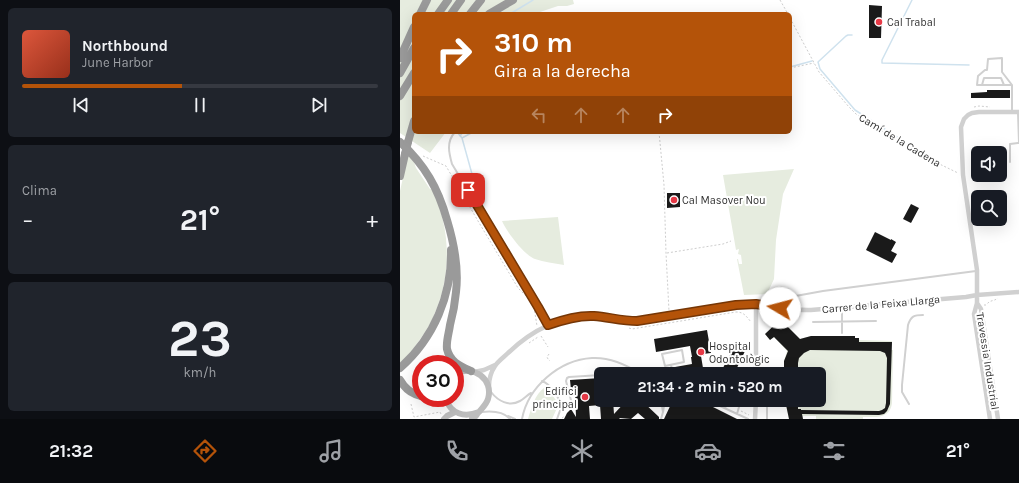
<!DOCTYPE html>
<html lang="es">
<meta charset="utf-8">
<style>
:root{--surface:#171b24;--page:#20242c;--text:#f1f3f6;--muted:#9ea1a6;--line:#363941;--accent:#b45309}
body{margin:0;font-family:Karla,sans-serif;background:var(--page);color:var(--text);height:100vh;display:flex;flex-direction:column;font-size:15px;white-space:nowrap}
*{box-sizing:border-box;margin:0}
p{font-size:13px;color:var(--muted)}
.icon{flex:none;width:22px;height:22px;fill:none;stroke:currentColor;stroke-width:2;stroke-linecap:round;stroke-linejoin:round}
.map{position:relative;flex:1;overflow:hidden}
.panel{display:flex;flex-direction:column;gap:8px;padding:8px;background:#0d0f14;width:400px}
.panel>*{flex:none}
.guide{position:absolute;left:12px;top:12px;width:380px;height:122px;border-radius:6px;box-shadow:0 4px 16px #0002;background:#b45309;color:#fff;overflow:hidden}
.buttons{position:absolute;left:571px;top:146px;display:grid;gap:8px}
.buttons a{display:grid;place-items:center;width:36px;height:36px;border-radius:6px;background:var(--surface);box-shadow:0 4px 16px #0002;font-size:20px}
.speed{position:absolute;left:12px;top:355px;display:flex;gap:8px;font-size:20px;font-weight:700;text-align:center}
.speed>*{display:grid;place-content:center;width:52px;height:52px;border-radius:50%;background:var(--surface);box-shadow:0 4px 16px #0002;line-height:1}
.speed .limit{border:6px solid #d22;background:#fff;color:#111}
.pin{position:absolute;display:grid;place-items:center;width:34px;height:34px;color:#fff;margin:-17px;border-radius:8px;box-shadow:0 2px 6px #0006}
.me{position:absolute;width:44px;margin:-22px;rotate:278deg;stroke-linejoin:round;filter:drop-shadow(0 0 3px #0008)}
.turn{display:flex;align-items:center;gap:14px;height:84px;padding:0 16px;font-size:18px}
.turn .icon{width:52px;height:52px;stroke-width:2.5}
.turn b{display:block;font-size:28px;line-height:34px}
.lanes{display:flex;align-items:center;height:38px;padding:0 16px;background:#0003;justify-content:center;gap:20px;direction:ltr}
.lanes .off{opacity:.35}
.big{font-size:30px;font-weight:700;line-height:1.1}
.panel .card{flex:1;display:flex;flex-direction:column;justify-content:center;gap:6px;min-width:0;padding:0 14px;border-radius:6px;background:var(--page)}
.panel .dial{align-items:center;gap:0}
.dial b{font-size:52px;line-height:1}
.song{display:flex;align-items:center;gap:12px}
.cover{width:48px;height:48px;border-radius:6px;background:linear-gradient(135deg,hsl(10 70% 55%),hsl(10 70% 35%))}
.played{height:4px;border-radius:2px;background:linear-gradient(90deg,var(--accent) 45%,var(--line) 45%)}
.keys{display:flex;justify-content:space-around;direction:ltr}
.heat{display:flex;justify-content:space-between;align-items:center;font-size:22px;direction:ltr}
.trip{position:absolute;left:194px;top:367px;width:232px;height:40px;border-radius:6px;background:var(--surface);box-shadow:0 4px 16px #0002;font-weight:700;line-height:40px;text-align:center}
.tabs{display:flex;height:64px;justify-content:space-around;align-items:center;background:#090b0e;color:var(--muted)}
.tabs .icon{width:28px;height:28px}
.tabs .selected{color:var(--accent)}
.tabs b{font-size:18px;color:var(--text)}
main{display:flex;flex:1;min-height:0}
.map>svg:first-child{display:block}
.green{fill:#e6ecdf}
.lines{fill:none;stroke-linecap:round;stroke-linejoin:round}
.stream{stroke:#cfe2ee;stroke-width:1.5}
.building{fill:#1a1a1a}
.path{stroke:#cdcdcd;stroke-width:1;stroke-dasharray:2 2;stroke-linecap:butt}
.lane{stroke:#d0d0d0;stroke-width:2}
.street{stroke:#d0d0d0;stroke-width:4.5}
.secondary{stroke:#bdbdbd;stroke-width:6}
.highway{stroke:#9a9a9a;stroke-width:8}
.highway-bridge{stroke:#9a9a9a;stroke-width:8}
.route-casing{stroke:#753606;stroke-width:10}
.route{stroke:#b45309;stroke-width:7}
.poi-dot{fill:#e63946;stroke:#fff;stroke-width:1.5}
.labels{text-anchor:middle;stroke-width:4;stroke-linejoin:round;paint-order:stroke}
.poi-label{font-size:11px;fill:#333;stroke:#fff;text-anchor:start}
.street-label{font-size:11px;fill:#333;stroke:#fff}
</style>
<main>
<section class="panel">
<div class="card">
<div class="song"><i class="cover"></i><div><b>Northbound</b><p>June Harbor</p></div></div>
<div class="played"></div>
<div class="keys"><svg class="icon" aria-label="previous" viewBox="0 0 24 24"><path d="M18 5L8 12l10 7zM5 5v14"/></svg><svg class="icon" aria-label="pause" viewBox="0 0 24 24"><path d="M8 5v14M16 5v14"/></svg><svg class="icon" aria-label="next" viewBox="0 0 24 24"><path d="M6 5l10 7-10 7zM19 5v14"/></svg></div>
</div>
<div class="card"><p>Clima</p>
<div class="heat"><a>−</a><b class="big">21°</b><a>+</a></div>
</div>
<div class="card dial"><b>23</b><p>km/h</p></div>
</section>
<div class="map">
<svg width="619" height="419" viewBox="0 0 619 419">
<rect width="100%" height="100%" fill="#fff"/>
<path class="green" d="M0,0h173l1,4 -7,2h-9l-24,8h-120v118h32l-16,21 -30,-20z
M8,155l6,7 2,6 14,21h2c19,40 20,86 2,126 -5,13 -13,23 -21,34l-1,1v1l-12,12v-172z
M394,169l-11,25 -7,46 -2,39 -7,15 -23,1 -7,-36h1l1,5h3v-1l-1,-8 -3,-1 1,-5 -3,1 -13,-75z
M158,217l6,48c-10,-2 -20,-3 -29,-6 -11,-4 -28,-27 -33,-38z
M384,316l5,5 -3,4 14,14 11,-3h44v2h4v2l33,1 -1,9h2l-1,53c-2,16 -16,14 -29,14v2h-47v-3h-13v3h-14l-4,-19h34v-26h-35v-13l3,-10 -13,-14 -4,3 -5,-6z
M144,388l4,1 10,14v3l-6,13h-24c3,-10 7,-25 16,-31z"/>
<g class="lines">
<path class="stream" d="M512,0l-30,60v3l87,2
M110,14l23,-14
M452,35h-4l-2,1 -28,26 2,7 35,41 45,29
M390,67l22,-6
M57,132l5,6 10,36
M60,136l3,-4
M62,138l11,-6"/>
</g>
<path class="building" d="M469,5l13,1 -1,32h-12z
M587,90h23v8h-39v-5l16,-1z
M267,193h13v14l-13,1z
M511,204l8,4 -8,15 -8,-4z
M475,232l16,8v-1l5,3 -5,9 6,3 -5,9 -26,-13z
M384,316l5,5 -3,4 14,14 11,-3h44v2h4v4h33l-2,62 -3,7 -3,3 -5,1 -77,-1 1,5h-14l-4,-19h13v9h3v1l78,1 3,-1 3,-2 1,-5 1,-45 -2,-5 -5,-2 -70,-1 -6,3 -5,5 -1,5v11h-14v-13l4,-10 -14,-14 -4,3 -5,-6z
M307,330l4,23 -8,1 1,2h-3l3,18h-28l-1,-7 17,-3 -1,-7h1l-2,-11 -34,6 -2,-13z
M335,344l11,5 -12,25h-14z
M201,378v22h12l1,14 13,-14h14l18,17v2h-14l-7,-6 -7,6 -12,-1 1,1h-19l-1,-14 -11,1 1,13h-26l3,-6 4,-4 5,8 -1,-27h-4l-1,-10z
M273,400h26l38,19h-73z"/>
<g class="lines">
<path class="path" d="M380,0l8,14
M390,18l29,54 30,35 7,7 8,6 61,37 33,16
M390,68l24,-5
M574,107l5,-1 11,1
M259,132l5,53 2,68 3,58
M23,156l23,10 32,55 40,67 10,10
M267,253l56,-9 8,-3
M584,305h2c5,-6 7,-3 12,-7
M134,307l3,19
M362,315l5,-4
M229,328l3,1 104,-17c8,0 10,4 15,10
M141,336l7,11
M129,343l9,-6
M149,354l-2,3 1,2 2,2
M318,400l6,3
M11,404l3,13 26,-5 1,2
M341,411l8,4
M162,418l3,-2"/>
<path class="lane" d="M582,85l2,-7h17l3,7
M612,112v-27h-35l1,-9 7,-6h2l1,-11 14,-1v14l10,13
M618,113l1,30
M55,132c-9,10 -6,21 -3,32l86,143 9,17
M610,162v-18l8,-1
M373,305l6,-6 44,-8 153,-20
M413,322l63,-1
M442,333v-25
M282,350l2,12 -19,4 -3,-12z
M271,365l2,9
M212,374l15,-1 7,1
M246,374v-5
M142,381c10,4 15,15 20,24l-5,14
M91,392c7,9 18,15 29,9 4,-2 7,-6 11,-8
M261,400l2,12 2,-12
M307,400l41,19
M509,404l-7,-12v-7l6,-60c3,-9 6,-10 15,-10
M173,408l-7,-27 1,-3 2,-1 32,-2
M325,408l4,-8
M82,412c9,-1 21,-1 28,7
M337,414l2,-7v-7
M108,416l7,3
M122,419c6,-32 37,-59 70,-61 17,-1 35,7 49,16
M261,419l2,-7
M367,419v-19"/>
<path class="street" d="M577,303l4,6 17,110
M74,372l10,-2 11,-5
M356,374v-70
M89,386c0,-7 2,-14 6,-20 3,-5 9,-9 13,-13 22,-21 49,-36 80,-37 16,-1 32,5 49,5 36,-4 73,-16 110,-17 21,0 42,7 64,6l155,-13 11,-2 42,-3
M355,419l1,-19
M590,419l-16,-105 3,-11v-33l-14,-95 -2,-48 3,-8 4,-4 4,-2 7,-1h40"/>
<path class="secondary" d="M55,374c18,-10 39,5 33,25 -2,6 -6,9 -9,13 -3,3 -3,5 -7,7
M45,398c6,16 19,20 34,14
M44,419l3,-3 8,-4"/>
<path class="highway" d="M20,14l7,-14
M38,14l10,-14
M51,14l10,-14
M70,14l11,-14
M89,14l24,-14
M0,58l14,-31
M0,73l14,-25
M0,96l14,-23
M0,142c25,23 38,46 47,78 7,23 12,47 9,72 -1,11 -3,22 -6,33 -1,8 -4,16 -3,24 3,13 13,17 24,22
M8,142l6,-21
M0,176l5,-22
M0,368c34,-30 52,-73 51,-118
M0,380c5,9 11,14 21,16"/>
<path class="highway-bridge" d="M5,154l3,-12"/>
</g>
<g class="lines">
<g class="route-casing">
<path id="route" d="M68,190l70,117 10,18c14,-5 30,-10 46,-9 14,1 28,5 43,5l99,-16 20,-1 24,4"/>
</g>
<use href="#route" class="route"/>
</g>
<g class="poi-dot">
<circle cx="479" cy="22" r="4"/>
<circle cx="274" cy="200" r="4"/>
<circle cx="301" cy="352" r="4"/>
<circle cx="185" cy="397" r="4"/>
</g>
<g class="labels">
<g class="poi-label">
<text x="487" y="26">Cal Trabal</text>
<text x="282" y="204">Cal Masover Nou</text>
<text x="309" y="350">Hospital<tspan x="309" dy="13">Odontològic</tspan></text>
<text x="177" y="395" text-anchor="end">Edifici<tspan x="177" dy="13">principal</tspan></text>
</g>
<g class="street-label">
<text transform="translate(500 140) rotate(31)" y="4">Camí de la Cadena</text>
<text transform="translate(481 304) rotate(-5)" y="4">Carrer de la Feixa Llarga</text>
<text transform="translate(588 361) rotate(81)" y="4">Travessia Industrial</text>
</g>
</g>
</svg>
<div class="buttons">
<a><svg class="icon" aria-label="sound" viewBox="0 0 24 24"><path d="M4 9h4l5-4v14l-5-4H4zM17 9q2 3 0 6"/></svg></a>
<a><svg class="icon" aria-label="search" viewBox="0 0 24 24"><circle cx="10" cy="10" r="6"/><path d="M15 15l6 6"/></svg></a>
</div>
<div class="speed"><div class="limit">30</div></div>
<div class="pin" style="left:68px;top:190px;background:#d93025"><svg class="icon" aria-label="arrive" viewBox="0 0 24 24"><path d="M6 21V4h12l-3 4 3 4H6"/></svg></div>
<svg class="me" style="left:380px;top:308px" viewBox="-20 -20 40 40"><circle r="19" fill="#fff"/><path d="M0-13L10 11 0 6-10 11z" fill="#b45309"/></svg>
<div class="trip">21:34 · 2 min · 520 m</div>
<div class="guide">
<div class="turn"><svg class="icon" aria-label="right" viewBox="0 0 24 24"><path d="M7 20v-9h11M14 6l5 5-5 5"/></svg><div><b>310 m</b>Gira a la derecha</div></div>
<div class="lanes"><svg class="icon off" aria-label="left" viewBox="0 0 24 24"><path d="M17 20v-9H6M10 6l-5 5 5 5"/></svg><svg class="icon off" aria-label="ahead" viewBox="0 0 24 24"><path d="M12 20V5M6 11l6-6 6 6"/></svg><svg class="icon off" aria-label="ahead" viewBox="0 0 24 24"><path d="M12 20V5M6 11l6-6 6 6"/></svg><svg class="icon" aria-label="right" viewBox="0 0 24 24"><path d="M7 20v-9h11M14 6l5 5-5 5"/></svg></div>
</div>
</div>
</main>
<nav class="tabs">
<b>21:32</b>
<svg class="icon selected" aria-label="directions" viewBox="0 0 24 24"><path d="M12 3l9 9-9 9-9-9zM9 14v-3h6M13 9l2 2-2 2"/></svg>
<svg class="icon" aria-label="music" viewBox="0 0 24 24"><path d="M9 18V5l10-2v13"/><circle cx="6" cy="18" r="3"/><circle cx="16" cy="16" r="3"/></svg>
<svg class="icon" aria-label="phone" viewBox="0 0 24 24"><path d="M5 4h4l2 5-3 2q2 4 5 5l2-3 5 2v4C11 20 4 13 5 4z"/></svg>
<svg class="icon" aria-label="climate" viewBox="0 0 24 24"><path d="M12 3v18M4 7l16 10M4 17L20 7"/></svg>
<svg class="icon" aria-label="car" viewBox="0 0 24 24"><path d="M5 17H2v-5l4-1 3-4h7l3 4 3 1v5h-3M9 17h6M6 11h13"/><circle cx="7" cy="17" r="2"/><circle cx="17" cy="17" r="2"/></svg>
<svg class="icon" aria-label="filters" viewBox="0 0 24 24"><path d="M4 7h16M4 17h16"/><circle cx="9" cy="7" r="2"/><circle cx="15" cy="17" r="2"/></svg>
<b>21°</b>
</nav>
